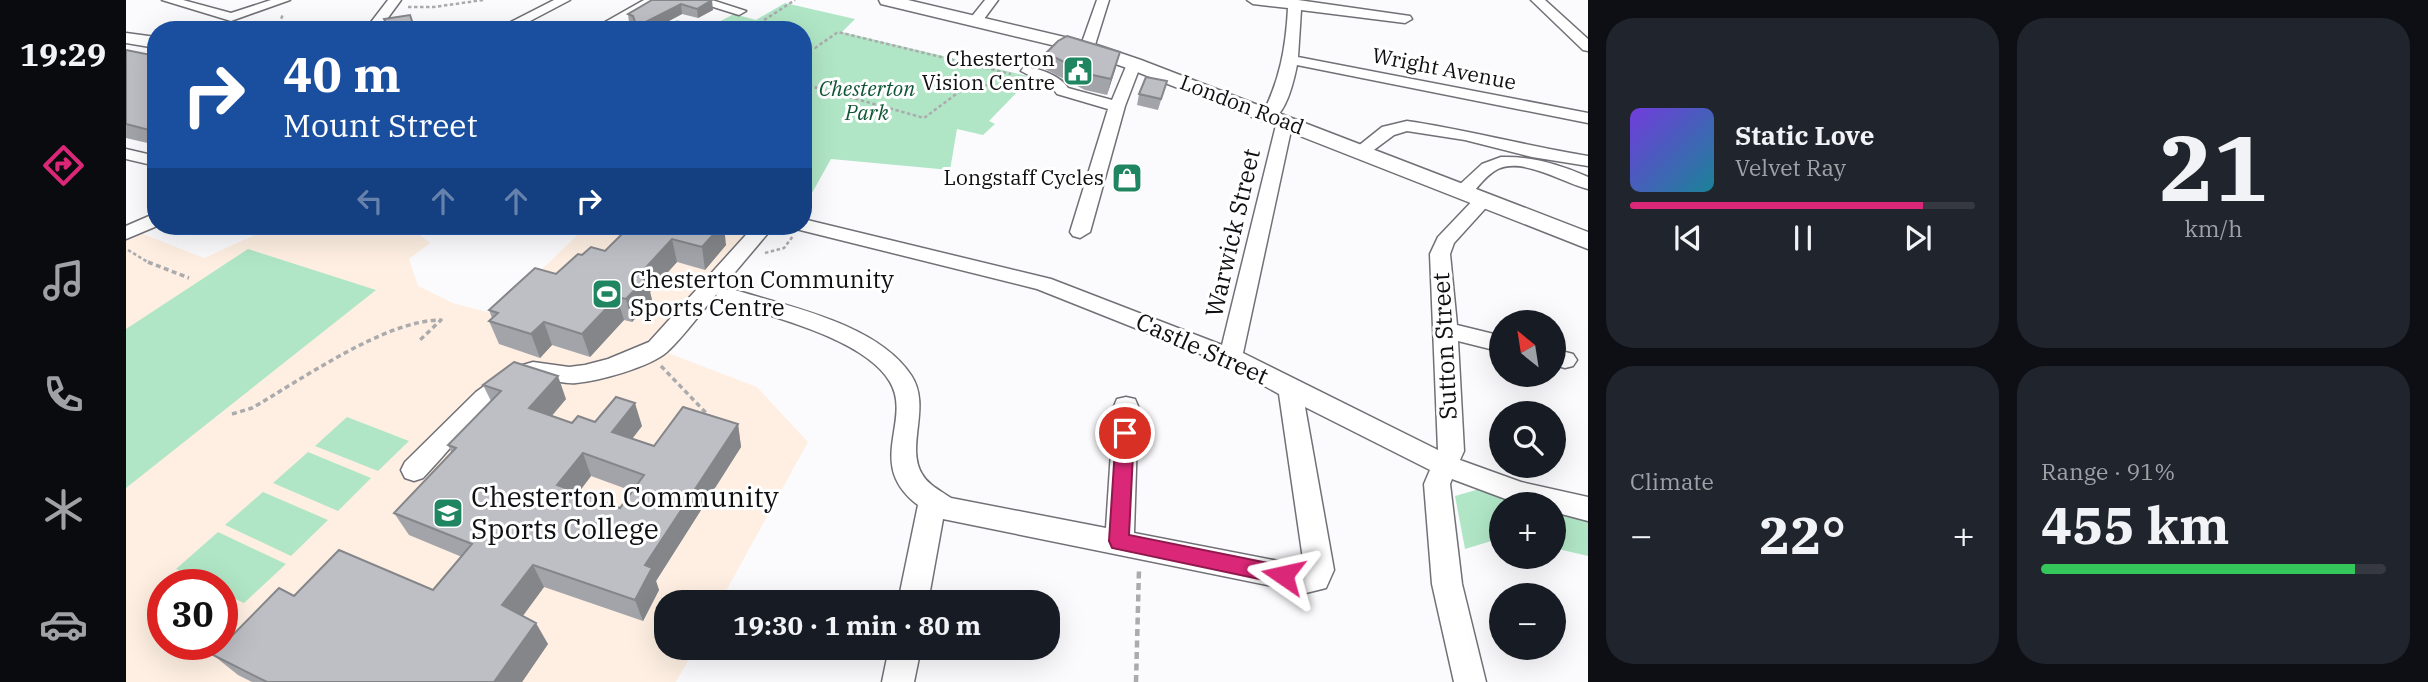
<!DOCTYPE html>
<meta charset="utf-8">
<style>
:root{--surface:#171b24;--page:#20242c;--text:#f1f3f6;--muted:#9ea1a6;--line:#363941;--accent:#db2777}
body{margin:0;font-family:"IBM Plex Serif",serif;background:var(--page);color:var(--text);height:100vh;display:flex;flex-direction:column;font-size:26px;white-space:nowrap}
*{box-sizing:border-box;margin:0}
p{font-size:23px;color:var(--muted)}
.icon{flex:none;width:38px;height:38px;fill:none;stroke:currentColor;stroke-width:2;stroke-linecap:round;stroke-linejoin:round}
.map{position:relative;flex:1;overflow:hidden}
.details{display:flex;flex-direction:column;gap:18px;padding:18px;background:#0d0f14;width:840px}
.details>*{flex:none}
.guide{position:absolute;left:21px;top:21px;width:665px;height:214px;border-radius:28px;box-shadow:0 7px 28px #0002;background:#1a4fa0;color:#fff;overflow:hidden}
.needle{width:46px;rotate:330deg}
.fabs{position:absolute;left:1363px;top:310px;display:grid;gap:14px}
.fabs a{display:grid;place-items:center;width:77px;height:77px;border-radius:50%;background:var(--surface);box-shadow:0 7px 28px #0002;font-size:35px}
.speed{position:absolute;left:21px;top:569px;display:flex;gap:14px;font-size:35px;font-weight:700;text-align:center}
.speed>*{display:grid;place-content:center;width:91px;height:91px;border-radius:50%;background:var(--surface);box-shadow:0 7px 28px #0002;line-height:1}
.speed .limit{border:10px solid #d22;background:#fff;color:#111}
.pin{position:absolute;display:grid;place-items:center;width:60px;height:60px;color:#fff;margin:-30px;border:4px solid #fff;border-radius:50%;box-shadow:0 2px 7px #0007}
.me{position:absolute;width:77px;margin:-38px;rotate:281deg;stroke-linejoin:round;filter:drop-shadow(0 0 5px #0008)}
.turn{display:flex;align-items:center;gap:24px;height:147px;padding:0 21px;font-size:32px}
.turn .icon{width:91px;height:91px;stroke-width:2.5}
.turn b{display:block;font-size:49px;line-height:60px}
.lanes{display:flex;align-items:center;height:66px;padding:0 21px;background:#0003;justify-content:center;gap:35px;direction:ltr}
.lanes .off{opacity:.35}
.big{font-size:52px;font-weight:700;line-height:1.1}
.details .tile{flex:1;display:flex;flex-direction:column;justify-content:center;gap:10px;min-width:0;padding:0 24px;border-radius:28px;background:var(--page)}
.details .dial{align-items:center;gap:0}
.dial b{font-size:91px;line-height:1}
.song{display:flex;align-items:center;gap:21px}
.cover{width:84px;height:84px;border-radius:10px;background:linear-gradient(135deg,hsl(260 70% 55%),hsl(190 70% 35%))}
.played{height:7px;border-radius:4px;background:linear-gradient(90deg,var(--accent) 85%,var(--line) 85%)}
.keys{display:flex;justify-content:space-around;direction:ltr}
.heat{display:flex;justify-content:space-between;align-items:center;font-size:38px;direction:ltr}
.charge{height:10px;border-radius:5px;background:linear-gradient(90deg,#34c759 91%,var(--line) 0)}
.details .tiles{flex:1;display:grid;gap:18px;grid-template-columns:repeat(2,1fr)}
.trip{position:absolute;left:528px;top:590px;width:406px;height:70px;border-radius:28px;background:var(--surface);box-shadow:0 7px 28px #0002;font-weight:700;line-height:70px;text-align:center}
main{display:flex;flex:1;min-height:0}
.dock{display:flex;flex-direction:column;width:126px;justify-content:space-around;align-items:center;background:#090b0e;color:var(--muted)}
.dock .icon{width:49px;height:49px}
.dock .selected{color:var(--accent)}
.dock b{font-size:32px;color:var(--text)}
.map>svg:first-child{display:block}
.education{fill:#feefe2;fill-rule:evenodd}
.green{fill:#b0e6c6}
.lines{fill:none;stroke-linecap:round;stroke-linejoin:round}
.minor-casing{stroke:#707076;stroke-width:3}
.major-casing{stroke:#707076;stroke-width:3}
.path-far2{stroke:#ababae;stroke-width:2.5;stroke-dasharray:3.5 2.5;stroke-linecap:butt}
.path-far1{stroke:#ababae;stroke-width:3.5;stroke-dasharray:5 3.5;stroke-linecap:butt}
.path{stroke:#ababae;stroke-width:4.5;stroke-dasharray:7 4.5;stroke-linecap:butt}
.minor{fill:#fff;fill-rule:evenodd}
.major{fill:#fff;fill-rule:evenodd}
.wall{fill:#a3a4a9;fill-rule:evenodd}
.shaded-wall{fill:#85868a}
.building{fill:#bebfc5;stroke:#85868a;stroke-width:2;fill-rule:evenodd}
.route{fill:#db2777;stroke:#8e194d;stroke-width:2}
.labels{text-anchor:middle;stroke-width:6;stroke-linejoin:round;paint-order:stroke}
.far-poi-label{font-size:21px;fill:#101013;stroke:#fff;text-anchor:end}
.far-street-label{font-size:21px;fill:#101013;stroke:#fff}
.far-park-label{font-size:21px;font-style:italic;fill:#115637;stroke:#fff}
.street-label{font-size:24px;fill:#101013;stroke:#fff}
.poi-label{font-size:24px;fill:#101013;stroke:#fff;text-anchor:start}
.near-poi-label{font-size:28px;fill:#101013;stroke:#fff;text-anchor:start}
</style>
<main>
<nav class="dock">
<b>19:29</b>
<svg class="icon selected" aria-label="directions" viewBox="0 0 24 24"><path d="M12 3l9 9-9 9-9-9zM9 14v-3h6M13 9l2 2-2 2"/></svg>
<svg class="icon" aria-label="music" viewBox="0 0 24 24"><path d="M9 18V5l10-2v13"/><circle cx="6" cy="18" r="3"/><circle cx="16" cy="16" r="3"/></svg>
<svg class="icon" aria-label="phone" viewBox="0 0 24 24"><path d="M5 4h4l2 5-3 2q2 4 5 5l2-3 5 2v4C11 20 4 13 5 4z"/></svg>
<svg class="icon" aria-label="climate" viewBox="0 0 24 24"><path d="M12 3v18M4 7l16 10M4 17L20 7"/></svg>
<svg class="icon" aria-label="car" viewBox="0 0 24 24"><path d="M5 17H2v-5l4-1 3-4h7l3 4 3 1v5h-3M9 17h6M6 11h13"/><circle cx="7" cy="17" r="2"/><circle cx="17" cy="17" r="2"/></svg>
</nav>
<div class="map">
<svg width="1462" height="682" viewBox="0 0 1462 682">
<rect width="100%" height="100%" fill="#fbfbfe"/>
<path class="education" d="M149,226h133l22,17 -21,16 9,27 35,17 42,11 92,-88 182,2 -65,83 -39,41 92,35 51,55 -88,160h-53v46h28l-19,34h-550v-441l17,-7 61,24zM37,584h59v60h-59z"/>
<path class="green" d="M659,3l70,16 -13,13 190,45 -43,44 6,3 -12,11 -26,-6 -7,41 -119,-11 -28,50v-179h-144l18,-10 30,8 27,-14 22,6z
M122,249l128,41 -250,198v-159z
M221,417l62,24 -31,30 -63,-25z
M182,452l63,26 -33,33 -65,-28z
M1357,488l58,16h-39l-1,34 -36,11 -10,-53z
M137,492l65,28 -37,36 -66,-31z
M1428,507l34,10v39l-34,-8z
M92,532l68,32 -42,39 -22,-10v-9h-16l-30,-15z"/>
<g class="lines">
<g class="minor-casing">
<path id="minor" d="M36,0h21l48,13 40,-13h19l-59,21z
M262,0h13l-22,30h-14z
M428,0h16l-57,30h-18z
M565,0h21l34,11 -7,4z
M859,0h13l-17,23h-10l-2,-3z
M971,0h12l-15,48 -7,4 -7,-4z
M1121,0h51l112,16 2,3 -7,4 -104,-13 -3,47 290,56v10l-291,-58c-3,15 -11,51 -27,55l-6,-2 -2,-3c18,-35 24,-68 26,-107l-35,-4z
M1405,0h14l43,39v12l-5,-1z
M1008,60l7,4 -16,42 -35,126 -10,6 -7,-2 -3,-4 38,-123 -51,-15 -5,-7 -31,-16 2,-3c13,-2 38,8 45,20l44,12 15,-36z
M1159,116l8,5 -50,232 195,97 -8,-196 8,-17 39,-41h14l2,4 -39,43 -4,11 7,71 45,11v16l-44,-11 6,110 -4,9 61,22 67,15v24l-34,-9v-8h-35l-67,-25 -2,5 12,100 24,98h-32l-22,-98 -8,-100 6,-14 -125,-63 29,163 -8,18 -20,5 -363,-74 -15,83h-30l20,-97c-54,-41 -5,-84 -28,-123 -25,-44 -124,-67 -171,-82l-3,-5 3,-4c-17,20 -33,43 -52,61 -17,15 -68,29 -91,31 -16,2 -37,-10 -52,-1 -38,19 -71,65 -101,96l-9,3 -9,-3 -4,-8 4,-8 71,-70 30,-22 27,-8 36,5 16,-2 23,-6 41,-17 105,-116h20l-54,64h15c55,17 142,34 176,85 21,31 -6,71 11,99 6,11 19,17 29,24l155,30 8,-122 3,-7 9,-2 9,2 3,7 -4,127 170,33 -25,-172 -56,-31 -186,-74 -241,-60 -2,-3h9v-7l248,60 171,66 55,-224z
M1281,121c61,9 120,25 181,35v10l-56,-9 -67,-17 -58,-9 -13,4 -27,20h-12l-3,-4 30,-24z
M0,149l30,7v10l-30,-7z
M1375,157c30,-1 60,8 87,20v12c-24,-6 -65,-32 -90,-20 -12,6 -20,18 -28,27h-14l-2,-4 2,-4 26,-24z
M30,213l1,13 -31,13v-13z
M1428,349l19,5 4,6 -4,6 -8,2 -11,-3z
M763,648h32l-7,34h-32z"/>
</g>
<g class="major-casing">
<path id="major" d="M518,0h21l-51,30h-23z
M753,0h29l186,44 47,16 447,172v17l-461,-181 -46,-16 -200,-48z
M0,33l30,4v11l-30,-5z"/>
</g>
<path class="path-far2" d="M282,7h26l49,-7
M74,30l11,-5
M151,30l6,-16
M597,30h16
M623,30l46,-30
M677,45l12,3 23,-16 173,42
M677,84l121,34 43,-32 55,-2
M2,250l23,14
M639,253l19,-5 9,-12"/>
<path class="path-far1" d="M22,262l41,16
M535,366l48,50
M106,414l20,-6c49,-28 133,-88 189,-88l-21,20"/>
<path class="path" d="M1010,682l3,-113"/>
<use href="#minor" class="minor"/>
<use href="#major" class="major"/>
</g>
<path class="wall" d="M526,0l61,10 -15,8 -16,-4 -30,16h-22l-2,-16z
M0,50l30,6v89l-30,-7z
M920,53l70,14 -9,28 -22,-5 -42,-22z
M1041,81l-9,29 -21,-5 2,-11z
M510,230l90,15 -21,25 -28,-8 -27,30 2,8 -20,22 -8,-2 -34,37 -38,-12 -12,13 -41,-14 -10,-23 3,-3 -3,-8 67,-36 26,-19 23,-4z
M357,385l83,14 -14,17 20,7 23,-1 47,4 -10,12 22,8 84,-22 3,23 -85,134 3,9 -16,31 -99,-34 -21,29 25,28 -26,38h-270l-14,-7 -25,-20 81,-59 139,-6 29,-33 -53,-22 -15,-22 57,-61 -3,-7 43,-44zM465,476l41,15 -12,17 -42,-15z"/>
<path class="shaded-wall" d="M586,0l1,10 -15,8 -1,-9z
M555,4l1,10 -30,16h-22z
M994,52l-4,15 -9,28 4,-16z
M30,127v12l-7,-9z
M595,226h3l2,19 -21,25 -3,-23z
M546,239l5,23 -27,30 2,8 -20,22 -6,-23 13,-24z
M491,297l7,23 -34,37 -8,-23z
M418,322l8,23 -12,13 -9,-24z
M432,376l8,23 -28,32 -9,-23z
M509,403l7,23 -22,29 -8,-23z
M612,424l3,23 -85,134 3,9 -16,31 -8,-21 10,-35z
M457,453l8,23 -24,32 -10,-23z
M407,565l11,22 -29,39 -13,-21z
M410,623l12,21 -26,38h-28z"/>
<path class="building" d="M526,0h60l-15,9 -16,-5 -51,26h-39l14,-7 30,-1 -2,-6 -5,-2z
M284,15l3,9h4l1,6h-28l-6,-11z
M941,36l53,16 -9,27 -23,-5 -42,-21 12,-12z
M0,50l30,6v71l-7,3 -23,-6z
M1020,77l21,4 -6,18 -22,-5z
M514,226h81l-19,21 -30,-8 -33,36 8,2 -21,22 -9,-2 -35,37 -38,-12 -13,12 -42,-13 9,-8 -9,-3 46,-42 21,6 22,-20 4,1 9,-8 14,4 23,-23 8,2z
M388,362l44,14 -29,32 43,15 6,-7 17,6 21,-25 19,6 -23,29 42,14 29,-39 55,17 -93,141 7,3 -17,32 -102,-35 -31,40 34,18 -42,59h-227l-54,-27 66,-67 15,8 45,-46 94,40 39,-46 -78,-31 62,-65 -8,-3 53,-54 -18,-6zM457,453l61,22 -24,33 -63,-23z"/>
<path class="route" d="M999,426l6,2 3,5 -5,102 154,31 7,2 3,7 -3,6 -7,3 -171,-36 -3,-7 7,-108 2,-5z"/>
<defs>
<g id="civic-square" transform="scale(1.575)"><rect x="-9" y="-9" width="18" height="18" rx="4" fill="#208661" stroke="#fff"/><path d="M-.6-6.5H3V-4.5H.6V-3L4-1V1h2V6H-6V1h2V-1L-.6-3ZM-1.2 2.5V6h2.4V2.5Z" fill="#fff"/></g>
<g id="shop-square" transform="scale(1.575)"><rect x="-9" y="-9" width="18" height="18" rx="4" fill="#208661" stroke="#fff"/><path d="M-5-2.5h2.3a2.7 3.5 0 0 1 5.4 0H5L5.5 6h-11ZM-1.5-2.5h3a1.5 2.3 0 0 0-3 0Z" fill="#fff"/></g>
<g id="stadium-square" transform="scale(1.575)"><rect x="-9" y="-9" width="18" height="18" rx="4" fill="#208661" stroke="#fff"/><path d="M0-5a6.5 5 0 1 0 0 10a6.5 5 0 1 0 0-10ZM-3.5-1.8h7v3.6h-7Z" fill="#fff"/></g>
<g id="school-square" transform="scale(1.575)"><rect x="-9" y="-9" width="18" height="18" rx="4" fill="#208661" stroke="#fff"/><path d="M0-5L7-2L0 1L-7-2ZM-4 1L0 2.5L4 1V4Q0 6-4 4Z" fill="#fff"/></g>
</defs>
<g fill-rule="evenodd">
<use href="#civic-square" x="952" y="71"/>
<use href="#shop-square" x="1001" y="178"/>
<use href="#stadium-square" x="481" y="294"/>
<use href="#school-square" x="322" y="513"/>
</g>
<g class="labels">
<g class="far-poi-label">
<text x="929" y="66">Chesterton<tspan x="929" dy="24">Vision Centre</tspan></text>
<text x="978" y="185">Longstaff Cycles</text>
</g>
<g class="far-street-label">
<text transform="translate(1318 69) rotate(11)" y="7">Wright Avenue</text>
<text transform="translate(1116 105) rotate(21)" y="7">London Road</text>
</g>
<g class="far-park-label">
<text x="741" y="96">Chesterton<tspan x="741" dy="24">Park</tspan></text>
</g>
<g class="street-label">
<text transform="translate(1107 233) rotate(-77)" y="8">Warwick Street</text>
<text transform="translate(1319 346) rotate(-93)" y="8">Sutton Street</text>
<text transform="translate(1076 349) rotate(24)" y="8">Castle Street</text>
</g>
<g class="poi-label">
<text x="504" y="288">Chesterton Community<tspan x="504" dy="28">Sports Centre</tspan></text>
</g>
<g class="near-poi-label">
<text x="345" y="507">Chesterton Community<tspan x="345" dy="32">Sports College</tspan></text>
</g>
</g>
</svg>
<div class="fabs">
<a><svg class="needle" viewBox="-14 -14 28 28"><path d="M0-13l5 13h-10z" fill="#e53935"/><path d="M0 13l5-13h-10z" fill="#9ea1a6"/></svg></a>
<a><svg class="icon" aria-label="search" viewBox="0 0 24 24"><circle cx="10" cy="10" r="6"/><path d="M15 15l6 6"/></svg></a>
<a>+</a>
<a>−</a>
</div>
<div class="speed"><div class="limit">30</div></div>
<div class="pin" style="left:999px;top:433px;background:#d93025"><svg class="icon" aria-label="arrive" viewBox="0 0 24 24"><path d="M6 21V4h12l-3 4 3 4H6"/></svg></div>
<svg class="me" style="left:1157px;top:575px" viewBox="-20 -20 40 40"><path d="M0-17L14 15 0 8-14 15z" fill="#db2777" stroke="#fff" stroke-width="4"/></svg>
<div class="trip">19:30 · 1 min · 80 m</div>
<div class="guide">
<div class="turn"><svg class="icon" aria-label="right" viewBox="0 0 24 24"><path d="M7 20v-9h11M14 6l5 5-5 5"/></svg><div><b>40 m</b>Mount Street</div></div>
<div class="lanes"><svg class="icon off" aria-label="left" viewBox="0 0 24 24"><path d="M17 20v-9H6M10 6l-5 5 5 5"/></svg><svg class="icon off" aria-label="ahead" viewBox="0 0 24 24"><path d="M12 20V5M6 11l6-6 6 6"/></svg><svg class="icon off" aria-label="ahead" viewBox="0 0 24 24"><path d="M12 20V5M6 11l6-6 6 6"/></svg><svg class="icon" aria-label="right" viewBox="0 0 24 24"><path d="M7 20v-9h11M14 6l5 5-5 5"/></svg></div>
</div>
</div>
<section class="details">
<div class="tiles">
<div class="tile">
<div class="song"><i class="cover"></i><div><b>Static Love</b><p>Velvet Ray</p></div></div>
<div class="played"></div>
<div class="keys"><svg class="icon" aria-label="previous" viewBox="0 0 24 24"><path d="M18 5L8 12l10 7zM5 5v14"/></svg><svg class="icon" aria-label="pause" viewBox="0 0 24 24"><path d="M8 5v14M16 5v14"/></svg><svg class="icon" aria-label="next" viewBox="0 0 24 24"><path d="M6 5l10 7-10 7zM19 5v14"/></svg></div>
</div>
<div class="tile dial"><b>21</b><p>km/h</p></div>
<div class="tile"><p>Climate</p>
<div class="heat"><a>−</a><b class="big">22°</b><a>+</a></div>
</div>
<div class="tile"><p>Range · 91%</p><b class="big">455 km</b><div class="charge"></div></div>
</div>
</section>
</main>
